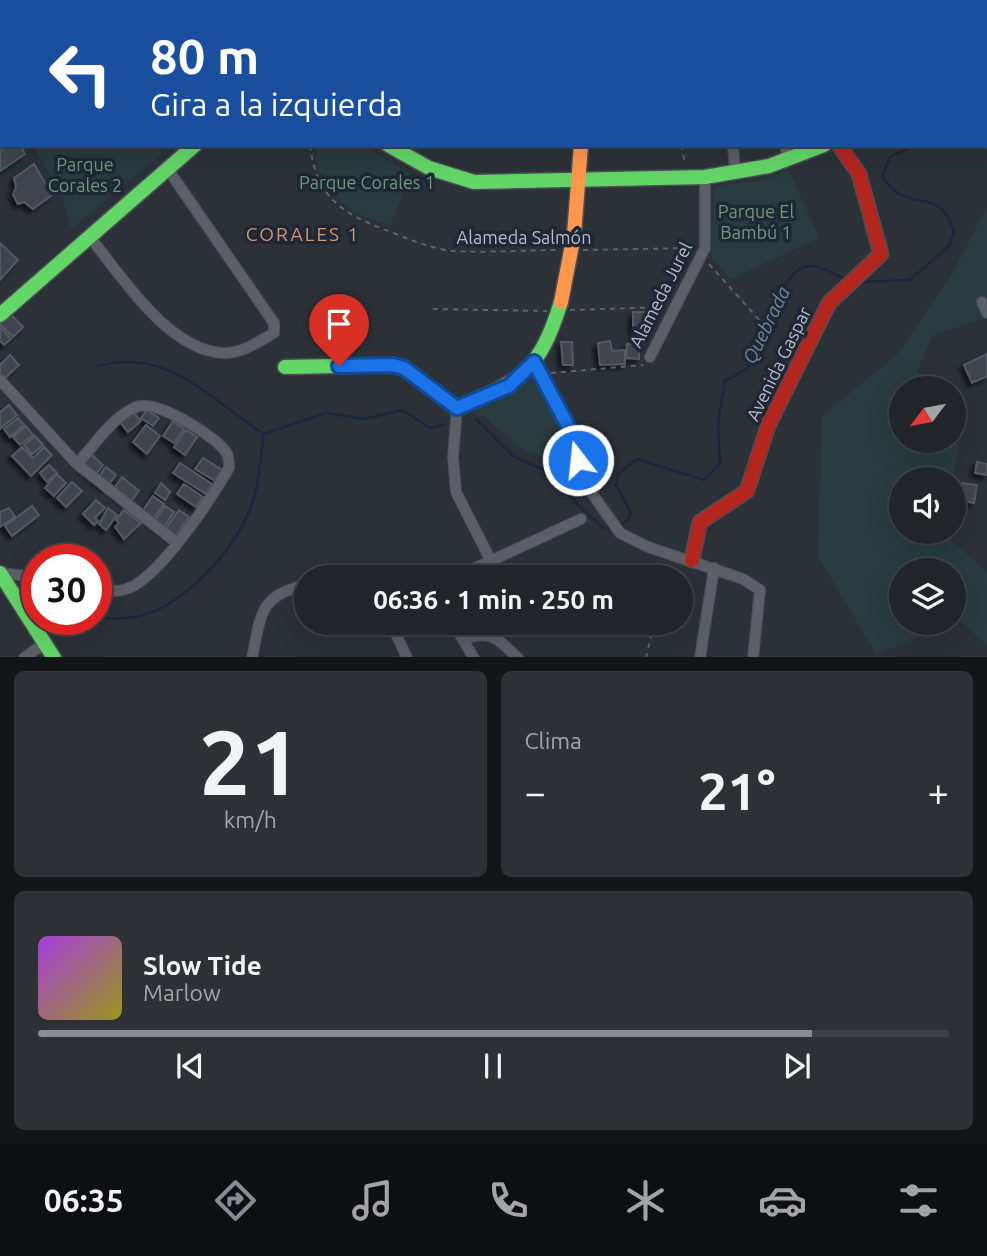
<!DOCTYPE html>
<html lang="es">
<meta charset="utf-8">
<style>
:root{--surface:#21252a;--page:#2d3136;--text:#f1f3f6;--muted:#a2a5a8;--line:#3e4247;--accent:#868c96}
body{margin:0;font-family:Ubuntu,sans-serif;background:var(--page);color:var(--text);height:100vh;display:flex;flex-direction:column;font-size:26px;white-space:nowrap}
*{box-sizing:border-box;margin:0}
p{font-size:23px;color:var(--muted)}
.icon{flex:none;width:38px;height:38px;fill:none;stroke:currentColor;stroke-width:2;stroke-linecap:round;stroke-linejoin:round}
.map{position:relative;height:657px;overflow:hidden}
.side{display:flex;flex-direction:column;gap:14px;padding:14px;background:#121417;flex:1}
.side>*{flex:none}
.top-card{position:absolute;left:0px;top:0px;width:987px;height:147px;box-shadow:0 7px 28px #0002,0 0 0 2px var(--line);background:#1a4fa0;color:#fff;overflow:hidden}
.needle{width:46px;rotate:238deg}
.controls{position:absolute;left:889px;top:376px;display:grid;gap:14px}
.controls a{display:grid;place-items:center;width:77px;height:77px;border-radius:50%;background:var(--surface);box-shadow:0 7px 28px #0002,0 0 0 2px var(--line);font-size:35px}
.speed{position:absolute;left:21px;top:544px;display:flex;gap:14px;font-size:35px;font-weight:700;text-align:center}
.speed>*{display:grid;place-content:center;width:91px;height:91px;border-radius:50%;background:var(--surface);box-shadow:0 7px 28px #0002,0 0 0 2px var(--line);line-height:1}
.speed .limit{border:10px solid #d22;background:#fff;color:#111}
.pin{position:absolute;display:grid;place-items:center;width:60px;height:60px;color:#fff;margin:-72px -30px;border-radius:50% 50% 50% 0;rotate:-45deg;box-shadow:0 0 7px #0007}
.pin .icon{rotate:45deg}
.me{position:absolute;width:77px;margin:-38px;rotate:344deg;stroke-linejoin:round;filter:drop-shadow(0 0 5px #0008)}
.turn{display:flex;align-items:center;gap:24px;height:147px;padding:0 35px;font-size:32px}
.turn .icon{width:91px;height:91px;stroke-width:2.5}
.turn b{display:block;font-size:49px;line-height:60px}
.big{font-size:52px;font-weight:600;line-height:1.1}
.side .tile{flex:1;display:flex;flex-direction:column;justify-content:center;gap:10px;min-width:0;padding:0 24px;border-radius:10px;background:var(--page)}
.side .dial{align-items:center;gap:0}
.dial b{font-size:91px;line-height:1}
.song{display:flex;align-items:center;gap:21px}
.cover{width:84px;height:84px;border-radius:10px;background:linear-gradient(135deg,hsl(280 70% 55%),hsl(60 70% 35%))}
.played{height:7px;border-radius:4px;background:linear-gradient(90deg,var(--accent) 85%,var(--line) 85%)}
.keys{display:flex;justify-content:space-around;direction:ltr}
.heat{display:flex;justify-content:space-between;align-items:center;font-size:38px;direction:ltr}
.side .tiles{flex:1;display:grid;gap:14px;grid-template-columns:1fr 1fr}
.tile:last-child{grid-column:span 2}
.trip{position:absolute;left:294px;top:565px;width:399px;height:70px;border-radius:35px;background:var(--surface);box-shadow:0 7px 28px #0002,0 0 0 2px var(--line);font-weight:600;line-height:70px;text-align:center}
.tabs{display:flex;height:112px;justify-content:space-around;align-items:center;background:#0d0f11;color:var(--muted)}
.tabs .icon{width:49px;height:49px}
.tabs .active{color:var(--accent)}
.tabs b{font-size:32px;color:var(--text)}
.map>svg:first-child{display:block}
.green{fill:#293b3e;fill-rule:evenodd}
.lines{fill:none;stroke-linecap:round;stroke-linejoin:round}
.stream{stroke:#1c273c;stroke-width:2.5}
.building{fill:#41454d;stroke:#545960;stroke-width:2;filter:url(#shadow)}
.street-casing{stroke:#4a4e55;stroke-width:12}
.fast-casing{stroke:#4a4e55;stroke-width:17}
.slow-casing{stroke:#4a4e55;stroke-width:17}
.jam-casing{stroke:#4a4e55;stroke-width:17}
.path{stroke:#5e6368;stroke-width:2;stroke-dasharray:5 5;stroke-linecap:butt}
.street{stroke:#5c5f67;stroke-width:10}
.fast{stroke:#63d668;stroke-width:14}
.slow{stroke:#ff974d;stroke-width:14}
.jam{stroke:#b3261e;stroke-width:14}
.route-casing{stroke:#114b97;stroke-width:18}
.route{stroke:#1a73e8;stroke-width:12}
.labels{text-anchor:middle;stroke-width:7;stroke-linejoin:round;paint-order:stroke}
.park-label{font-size:18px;fill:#6f997a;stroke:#1f2734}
.street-label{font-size:18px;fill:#b7bdc9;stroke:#1f2734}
.neighbourhood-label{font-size:19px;letter-spacing:2px;fill:#d09b6b;stroke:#1f2734}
.water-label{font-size:19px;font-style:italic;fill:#7286a6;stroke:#1f2734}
</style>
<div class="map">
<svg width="987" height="658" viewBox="0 0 987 658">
<defs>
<filter id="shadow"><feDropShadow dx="-4" dy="4" stdDeviation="2" flood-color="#0009"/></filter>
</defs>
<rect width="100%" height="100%" fill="#2c3138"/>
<path class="green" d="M33,145h130l-1,8 -91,76 -7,-27z
M316,145h46l49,29 -21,52c-44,-16 -72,-29 -74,-81z
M789,170l30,68 -88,41 -20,-23 3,-70 48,-6z
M987,207v110l-55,19 -15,35 9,17h-25v53h53v-5l5,10 -7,33 -51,1v52h40l46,40v74l-26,-25 -85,33 -58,-98 4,-140 75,-61 55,-81zM901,570h53v53h-53z
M535,373l28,54 8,40 -48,-17 -38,-33 -10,-2 -3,-9 45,-15z"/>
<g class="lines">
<path class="stream" d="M859,282l51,-2 40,-35 4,-14c-17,-50 -46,-13 -72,-55l8,-19 25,-12
M98,366c71,-19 111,33 166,68
M476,419l37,37 45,21 19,27 25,23 12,2
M264,434l62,-21 38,6 38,-9 28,18 13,-3
M619,525l9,-5 3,-8 -15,-27 2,-11 19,-15 67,21 16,-17 -2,-41 7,-41c7,-4 17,-8 23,-14 25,-21 25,-99 63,-101 13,0 23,9 35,13
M96,618c15,1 29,1 44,-2 44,-11 90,-62 108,-102 11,-23 12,-55 16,-80"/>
</g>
<path class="building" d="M949,0h38l-1,142 -1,-140h-38z
M9,145h11l5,9 -25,17v-20z
M34,164l18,31 -19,14 -9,-7 -6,2 -5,-9 3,-8 -2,-9z
M0,243l18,17 -18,20z
M633,312h13v20h-13z
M10,314l13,13 -10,10 -13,-13z
M0,327l11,12 -7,6 -4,-4z
M610,341l2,10 13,-1v14l-25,1 -2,-22z
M561,342h11l1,23h-10z
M627,344h12v15l-13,-1z
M987,354v22l-15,7 -8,-18z
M10,355l9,10 -15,14 -4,-4v-10z
M9,405l8,10 -17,14v-17z
M147,410l12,8 -6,8 -12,-8z
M132,411l9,10 -13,11 -9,-11z
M18,418l6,7 -14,12 -6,-8z
M173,421l11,8 -10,14 -11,-7z
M146,425l14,11 -13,18 -14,-12z
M26,426l7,9 -13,10 -7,-8z
M186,430l11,7 -12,18 -11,-8z
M35,436l8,9 -11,9 -8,-9z
M22,447l11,11 11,-11 8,8 -21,21 -19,-20z
M91,454l12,11 -9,12 -13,-10z
M203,458l19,12 -7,11 -20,-12z
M977,462l10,2v11l-12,-2z
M180,463l32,21 -6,10 -33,-21z
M49,465l8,8 -10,9 -7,-9z
M106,467l10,8 -10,13 -10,-8z
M57,474l9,9 -12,13 -9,-8z
M122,477l17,14 -10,13 -17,-13z
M72,482l10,9 -16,16 -9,-9z
M161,483l9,9 -5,8 -10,-7z
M962,483l15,2 -3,18 -15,-3z
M184,484l19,13 -7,10 -19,-13z
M153,496l11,8 -11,15 -12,-6z
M96,500l9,8 -10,10 3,3 -4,4 -11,-11z
M32,506l7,9 -27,21 -7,-10z
M165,506l9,6 -12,18 -9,-7z
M9,508l6,9 -15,10v-15z
M108,508l9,7 -11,15 -7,-6z
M124,510l17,13 -17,16 -9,-12 4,-4 -3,-3z
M179,510l10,7 -15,21 -10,-7z"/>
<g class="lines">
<g class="street-casing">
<path id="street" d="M578,0v2
M725,0v2
M772,0v2
M120,2l3,-2
M275,2l3,-2
M674,2v-2
M0,24l2,3
M0,81l2,-1
M733,145l2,27
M785,145l3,15
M89,236c32,39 79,115 135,117 19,0 34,-11 50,-20v-10l-107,-155
M982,302l5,11
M650,357l55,-109v-71
M534,362l35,66 17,57 34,48 28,14 95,32 17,11 -7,68
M0,380l77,84 100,79
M457,408l-4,49 3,35 34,67
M77,464c16,-17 36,-48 59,-57 21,-8 72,26 87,41 6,6 6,13 6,20 -17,29 -73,116 -106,122 -9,2 -18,0 -27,-2
M0,573l37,4
M454,578l127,-59
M391,623l16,35
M453,623l21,35
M464,639c28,-9 34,0 54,19
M24,658l21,-15
M252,658c9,-43 7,-63 54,-73
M700,658l14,-90"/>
</g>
<g class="fast-casing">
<path id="fast" d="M388,145l41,23 45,14 231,-5 64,-11 55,-21
M0,315l195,-170
M285,367l108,-2 11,3 53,40c65,-28 82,-36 104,-106
M0,573l54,85"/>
</g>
<g class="slow-casing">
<path id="slow" d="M561,302l13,-67 7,-90"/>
</g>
<g class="jam-casing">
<path id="jam" d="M91,0l7,2
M926,2l2,-2
M692,560l8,-38 47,-31 21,-65 61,-123 52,-49 -22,-80 -20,-29"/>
</g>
<path class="path" d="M877,0v2
M310,145c7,57 36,70 86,89 17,7 38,15 57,17 35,2 72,-1 107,-1
M682,145l3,20
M583,250l110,-2
M709,264l53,59
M433,309l114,2
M570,310l96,-3
M551,373l92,-8
M665,578l3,-13
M646,658l8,-35"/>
<use href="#street" class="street"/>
<use href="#fast" class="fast"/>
<use href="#slow" class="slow"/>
<use href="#jam" class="jam"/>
</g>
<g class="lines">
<g class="route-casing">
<path id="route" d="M339,366l54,-1 11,3 53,40 52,-22 25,-24 35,66 9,32"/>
</g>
<use href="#route" class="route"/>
</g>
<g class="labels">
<g class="park-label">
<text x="85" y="171">Parque<tspan x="85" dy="21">Corales 2</tspan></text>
<text x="367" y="189">Parque Corales 1</text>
<text x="756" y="218">Parque El<tspan x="756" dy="21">Bambú 1</tspan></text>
</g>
<g class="street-label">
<text x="524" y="244">Alameda Salmón</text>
<text transform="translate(661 295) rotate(-63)" y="6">Alameda Jurel</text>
<text transform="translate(779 364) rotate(-64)" y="6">Avenida Gaspar</text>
</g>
<g class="neighbourhood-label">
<text x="303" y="241">CORALES 1</text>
</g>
<g class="water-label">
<text transform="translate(766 325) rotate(-64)" y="7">Quebrada</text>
</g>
</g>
</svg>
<div class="controls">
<a><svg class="needle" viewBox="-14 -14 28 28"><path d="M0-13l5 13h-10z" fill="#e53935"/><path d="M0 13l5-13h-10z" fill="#a2a5a8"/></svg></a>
<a><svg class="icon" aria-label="sound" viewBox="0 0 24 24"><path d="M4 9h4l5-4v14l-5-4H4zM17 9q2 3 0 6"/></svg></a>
<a><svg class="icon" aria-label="layers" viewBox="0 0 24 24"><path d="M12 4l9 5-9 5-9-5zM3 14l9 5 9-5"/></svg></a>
</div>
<div class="speed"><div class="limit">30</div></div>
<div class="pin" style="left:339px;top:366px;background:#d93025"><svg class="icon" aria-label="arrive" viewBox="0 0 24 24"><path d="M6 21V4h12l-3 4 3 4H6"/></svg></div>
<svg class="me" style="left:578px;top:460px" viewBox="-20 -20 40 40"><circle r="17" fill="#1a73e8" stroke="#fff" stroke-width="3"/><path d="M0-11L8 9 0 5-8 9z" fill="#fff"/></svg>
<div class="trip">06:36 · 1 min · 250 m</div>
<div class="top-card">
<div class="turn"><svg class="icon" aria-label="left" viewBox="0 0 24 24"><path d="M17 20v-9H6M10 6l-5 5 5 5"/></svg><div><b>80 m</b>Gira a la izquierda</div></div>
</div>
</div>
<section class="side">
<div class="tiles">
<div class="tile dial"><b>21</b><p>km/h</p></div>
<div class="tile"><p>Clima</p>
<div class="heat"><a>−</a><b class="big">21°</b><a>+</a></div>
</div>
<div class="tile">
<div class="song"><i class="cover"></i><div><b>Slow Tide</b><p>Marlow</p></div></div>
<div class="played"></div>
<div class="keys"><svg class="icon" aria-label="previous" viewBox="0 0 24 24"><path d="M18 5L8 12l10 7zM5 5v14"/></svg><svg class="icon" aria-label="pause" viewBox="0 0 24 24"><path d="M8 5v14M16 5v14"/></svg><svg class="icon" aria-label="next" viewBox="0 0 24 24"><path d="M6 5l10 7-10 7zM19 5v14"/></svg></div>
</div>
</div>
</section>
<nav class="tabs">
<b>06:35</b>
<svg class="icon active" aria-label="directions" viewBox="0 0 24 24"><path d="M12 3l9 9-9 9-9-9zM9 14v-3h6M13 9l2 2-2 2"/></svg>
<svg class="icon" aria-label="music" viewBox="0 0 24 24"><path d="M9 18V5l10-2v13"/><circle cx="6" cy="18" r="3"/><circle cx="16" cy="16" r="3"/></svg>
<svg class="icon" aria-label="phone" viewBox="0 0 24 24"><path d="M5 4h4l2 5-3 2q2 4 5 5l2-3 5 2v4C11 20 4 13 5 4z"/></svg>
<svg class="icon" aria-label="climate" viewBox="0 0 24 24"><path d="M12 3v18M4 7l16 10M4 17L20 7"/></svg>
<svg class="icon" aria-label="car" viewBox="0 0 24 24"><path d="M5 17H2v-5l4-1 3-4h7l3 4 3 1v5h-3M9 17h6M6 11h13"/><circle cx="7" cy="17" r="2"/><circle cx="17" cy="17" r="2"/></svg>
<svg class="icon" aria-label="filters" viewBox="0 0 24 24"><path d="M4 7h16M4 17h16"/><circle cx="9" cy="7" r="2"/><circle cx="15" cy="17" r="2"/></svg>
</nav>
